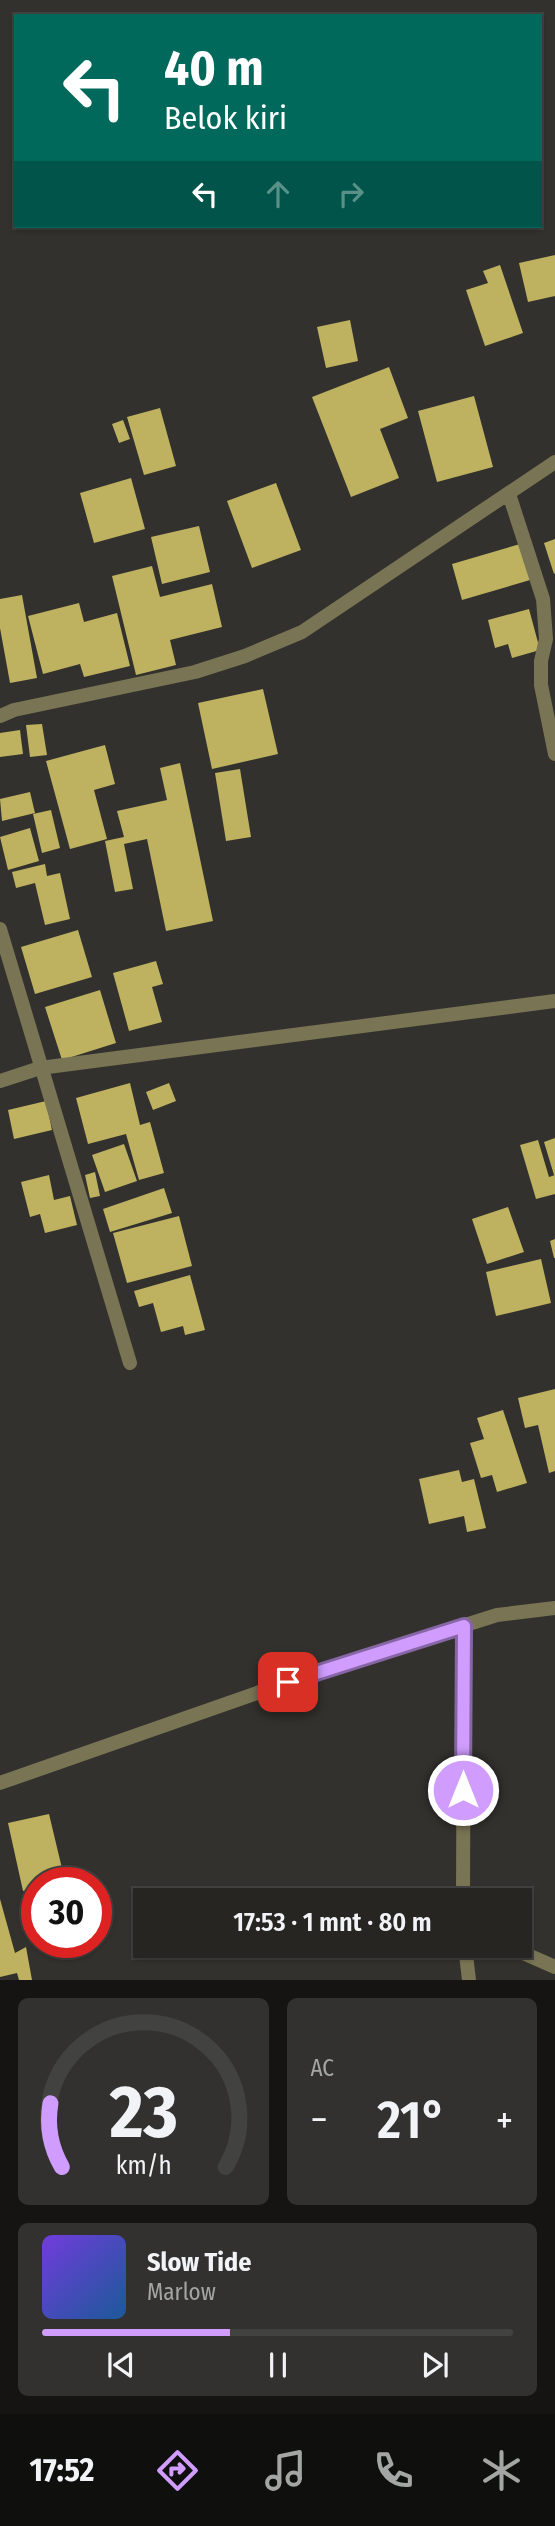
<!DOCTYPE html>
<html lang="id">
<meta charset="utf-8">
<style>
:root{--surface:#262522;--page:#32312f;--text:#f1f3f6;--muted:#a4a5a5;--line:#424240;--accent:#d09dfe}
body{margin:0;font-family:"Fira Sans Condensed",sans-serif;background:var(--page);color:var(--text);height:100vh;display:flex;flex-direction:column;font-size:26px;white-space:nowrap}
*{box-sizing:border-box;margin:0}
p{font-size:23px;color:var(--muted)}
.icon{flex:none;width:38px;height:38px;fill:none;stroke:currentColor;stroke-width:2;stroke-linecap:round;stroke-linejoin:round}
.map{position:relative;height:1980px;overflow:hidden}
.side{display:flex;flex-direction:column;gap:18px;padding:18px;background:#151413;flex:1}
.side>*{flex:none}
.guide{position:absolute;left:14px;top:14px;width:528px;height:214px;border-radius:0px;box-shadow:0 2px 5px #0004,0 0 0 2px var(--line);background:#00695c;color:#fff;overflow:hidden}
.speed{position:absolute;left:21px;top:1867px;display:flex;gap:14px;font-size:35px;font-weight:700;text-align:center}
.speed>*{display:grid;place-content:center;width:91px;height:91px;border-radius:50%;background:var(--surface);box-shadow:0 2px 5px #0004,0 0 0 2px var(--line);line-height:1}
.speed .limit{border:10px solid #d22;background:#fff;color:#111}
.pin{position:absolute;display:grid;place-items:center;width:60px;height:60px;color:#fff;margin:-30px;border-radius:14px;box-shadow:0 4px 10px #0006}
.me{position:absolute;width:77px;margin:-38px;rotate:0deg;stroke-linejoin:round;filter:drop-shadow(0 0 5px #0008)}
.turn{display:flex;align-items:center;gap:24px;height:147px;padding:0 35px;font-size:32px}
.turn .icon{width:91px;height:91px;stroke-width:2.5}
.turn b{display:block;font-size:49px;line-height:60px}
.lanes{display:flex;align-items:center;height:66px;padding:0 35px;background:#0003;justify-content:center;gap:35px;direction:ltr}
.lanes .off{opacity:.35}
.big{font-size:52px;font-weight:600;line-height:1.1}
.side .card{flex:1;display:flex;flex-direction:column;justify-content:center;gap:10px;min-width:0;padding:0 24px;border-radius:10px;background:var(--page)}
.side .dial{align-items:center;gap:0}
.dial svg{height:182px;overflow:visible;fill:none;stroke:var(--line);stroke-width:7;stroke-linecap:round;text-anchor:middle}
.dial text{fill:var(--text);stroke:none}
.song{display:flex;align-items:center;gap:21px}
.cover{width:84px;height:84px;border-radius:10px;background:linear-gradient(135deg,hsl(260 70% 55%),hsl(210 70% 35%))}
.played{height:7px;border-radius:4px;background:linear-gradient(90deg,var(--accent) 40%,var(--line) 40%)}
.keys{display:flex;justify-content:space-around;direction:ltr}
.heat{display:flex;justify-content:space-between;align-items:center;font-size:38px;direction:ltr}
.side .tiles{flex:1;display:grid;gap:18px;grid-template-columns:1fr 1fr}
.card:last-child{grid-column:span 2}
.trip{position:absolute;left:133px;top:1888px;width:399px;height:70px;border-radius:0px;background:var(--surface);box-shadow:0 2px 5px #0004,0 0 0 2px var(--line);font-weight:600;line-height:70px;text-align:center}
.tabs{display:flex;height:112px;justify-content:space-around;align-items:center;background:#0f0f0e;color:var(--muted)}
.tabs .icon{width:49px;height:49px}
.tabs .on{color:var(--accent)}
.tabs b{font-size:32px;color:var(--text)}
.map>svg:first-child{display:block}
.building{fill:#beb260}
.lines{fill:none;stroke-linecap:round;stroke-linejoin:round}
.minor{stroke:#797454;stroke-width:14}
.tertiary{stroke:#797454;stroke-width:14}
.route-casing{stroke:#8766a5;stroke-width:18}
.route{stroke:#d09dfe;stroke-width:12}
</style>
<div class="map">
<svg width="555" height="1980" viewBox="0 0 555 1980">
<rect width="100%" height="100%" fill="#32312d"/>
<path class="building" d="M555,255v41l-27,6 -9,-39z
M500,265l23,68 -38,13 -19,-56 22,-7 -5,-12z
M350,320l8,41 -32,7 -9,-41z
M389,367l19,51 -28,11 19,49 -48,19 -39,-100z
M474,396l19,71 -56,15 -19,-71z
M160,408l16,58 -32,9 -17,-58z
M123,420l7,19 -11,4 -7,-19z
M131,478l14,51 -51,14 -14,-50z
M276,483l25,67 -49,18 -25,-67z
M199,526l11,46 -48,12 -11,-47z
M555,539v34l-1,1 -10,-31z
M520,544l10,36 -68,20 -10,-36z
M152,566l8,31 52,-13 10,43 -52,13 6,25 -40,10 -24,-99z
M22,595l15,83 -27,5 -10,-55v-29z
M79,603l5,19 33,-9 13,53 -46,11 -4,-13 -37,10 -15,-58z
M529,609l11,41 -28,8 -4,-14 -13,4 -7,-28z
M263,689l15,65 -66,15 -14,-66z
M42,724l5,31 -17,2 -4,-32z
M20,730l3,24 -23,3v-24z
M105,745l10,39 -21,6 13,49 -37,10 -24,-88z
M180,763l33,158 -47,10 -19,-92 -23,5 9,45 -18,3 -10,-51 19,-4 -7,-26 50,-11 -7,-32z
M240,769l11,68 -25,4 -11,-68z
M30,792l5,21 -33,8 -2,-22z
M51,810l9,38 -18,5 -9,-39z
M30,828l9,33 -31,9 -8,-33z
M45,864l2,12 13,-3 10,46 -25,6 -10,-42 -19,5 -4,-16z
M78,930l14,47 -57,17 -14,-47z
M156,961l7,23 -11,3 10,35 -33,9 -16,-58z
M100,990l16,53 -54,17 -17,-53z
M130,1083l10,42 10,-3 14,51 -25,7 -13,-46 -38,10 -12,-46z
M169,1083l7,18 -23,9 -7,-18z
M46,1101l6,29 -38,9 -6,-29z
M555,1138v37h-1l-10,-33z
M538,1140l11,37 6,-2v19l-19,5 -16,-54z
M124,1144l13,37 -32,11 -13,-37z
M95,1172l5,24 -10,2 -5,-23z
M49,1175l5,25 16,-4 7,29 -32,8 -5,-19 -10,3 -9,-35z
M164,1188l8,25 -62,19 -7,-23z
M508,1207l16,45 -37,12 -15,-45z
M179,1216l13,50 -65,17 -14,-50z
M555,1239v19h-1l-4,-17z
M541,1259l10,44 -55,13 -10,-44z
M190,1275l15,55 -20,5 -2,-9 -22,6 -8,-29 -14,4 -5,-16z
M555,1389v82l-6,2 -11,-48 -13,3 -7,-30z
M503,1410l24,73 -30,9 -5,-17 -11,3 -11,-35 14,-4 -7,-21z
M459,1470l3,12 12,-3 12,49 -19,4 -3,-16 -35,8 -10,-45z
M49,1814l16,67 -28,2v5l-14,3 -15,-68z
M0,1899l15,54 11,-6 6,33h-13l-2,-7 -17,4z"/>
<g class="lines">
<path class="minor" d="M509,494l34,105 3,40 -5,22v24l14,69
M0,716l14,-6 181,-38 50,-16 57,-24 253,-170
M0,929l130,434
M0,1081l40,-13 515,-67
M463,1900l1,-274
M465,1946l4,34
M507,1946l48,21"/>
<path class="tertiary" d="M0,1783l314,-110 183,-58 58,-7"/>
</g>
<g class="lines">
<g class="route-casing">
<path id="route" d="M288,1682l176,-56 -1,164"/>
</g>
<use href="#route" class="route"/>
</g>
</svg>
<div class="speed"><div class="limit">30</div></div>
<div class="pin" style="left:288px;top:1682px;background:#d93025"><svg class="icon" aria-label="arrive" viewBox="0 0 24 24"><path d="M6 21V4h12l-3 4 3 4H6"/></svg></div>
<svg class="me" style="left:463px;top:1790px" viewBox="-20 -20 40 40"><circle r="17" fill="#d09dfe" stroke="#fff" stroke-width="3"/><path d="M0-11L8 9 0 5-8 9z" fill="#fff"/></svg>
<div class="trip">17:53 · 1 mnt · 80 m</div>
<div class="guide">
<div class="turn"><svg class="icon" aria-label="left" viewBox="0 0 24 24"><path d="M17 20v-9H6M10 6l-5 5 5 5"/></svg><div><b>40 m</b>Belok kiri</div></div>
<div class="lanes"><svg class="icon" aria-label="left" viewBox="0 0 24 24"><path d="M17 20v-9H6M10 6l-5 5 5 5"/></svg><svg class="icon off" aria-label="ahead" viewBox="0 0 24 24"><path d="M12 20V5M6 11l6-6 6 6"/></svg><svg class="icon off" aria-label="right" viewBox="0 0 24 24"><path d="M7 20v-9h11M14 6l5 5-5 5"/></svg></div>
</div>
</div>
<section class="side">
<div class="tiles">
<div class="card dial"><svg viewBox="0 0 100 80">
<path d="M14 69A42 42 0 1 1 86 69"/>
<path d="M14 69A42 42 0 0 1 9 41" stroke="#d09dfe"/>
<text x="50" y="56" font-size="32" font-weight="700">23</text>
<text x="50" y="72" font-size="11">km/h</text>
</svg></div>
<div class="card"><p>AC</p>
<div class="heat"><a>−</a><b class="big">21°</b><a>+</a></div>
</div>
<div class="card">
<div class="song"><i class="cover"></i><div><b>Slow Tide</b><p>Marlow</p></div></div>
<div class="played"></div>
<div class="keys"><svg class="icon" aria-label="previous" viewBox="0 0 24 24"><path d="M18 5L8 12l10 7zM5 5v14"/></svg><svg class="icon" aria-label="pause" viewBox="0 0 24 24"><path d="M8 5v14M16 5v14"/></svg><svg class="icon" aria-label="next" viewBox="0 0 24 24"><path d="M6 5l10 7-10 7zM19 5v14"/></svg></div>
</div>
</div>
</section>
<nav class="tabs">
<b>17:52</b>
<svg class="icon on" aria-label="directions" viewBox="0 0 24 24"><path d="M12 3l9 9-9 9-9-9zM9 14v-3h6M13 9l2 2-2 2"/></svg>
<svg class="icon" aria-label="music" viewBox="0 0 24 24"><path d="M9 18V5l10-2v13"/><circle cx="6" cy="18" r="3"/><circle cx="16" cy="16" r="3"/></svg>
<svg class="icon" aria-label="phone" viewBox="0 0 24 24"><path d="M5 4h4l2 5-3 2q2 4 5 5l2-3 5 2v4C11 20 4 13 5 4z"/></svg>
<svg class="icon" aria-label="climate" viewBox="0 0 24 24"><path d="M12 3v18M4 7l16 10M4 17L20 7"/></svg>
</nav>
